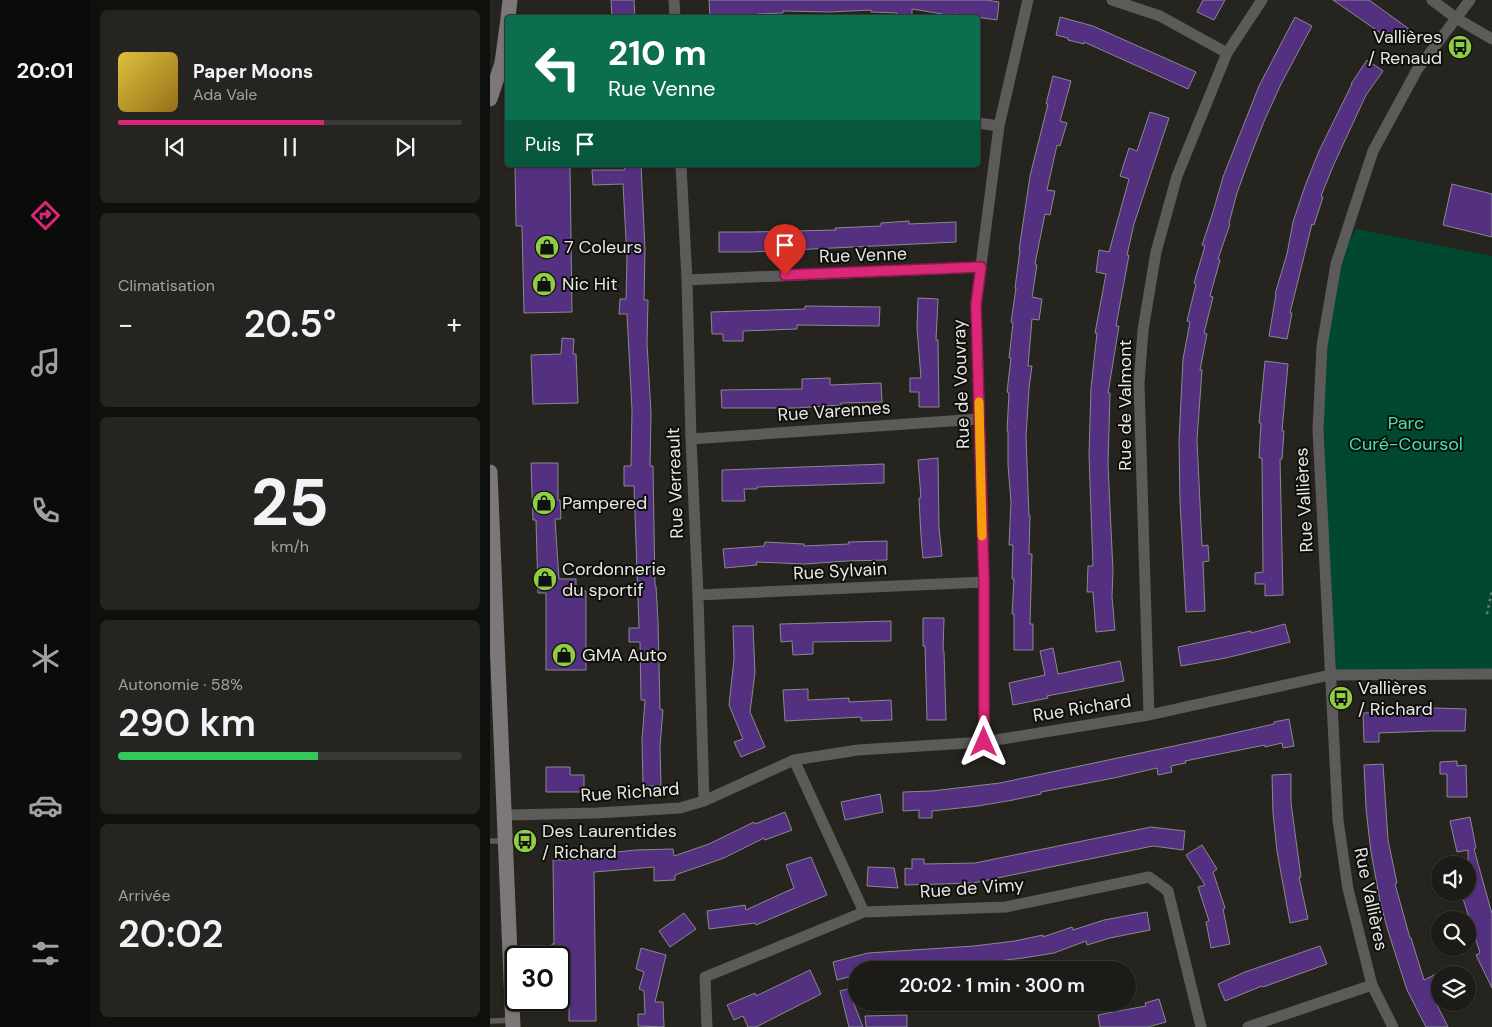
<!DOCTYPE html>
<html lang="fr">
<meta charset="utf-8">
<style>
:root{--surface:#1c1b17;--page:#252420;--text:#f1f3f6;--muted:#a0a1a1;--line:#3a3936;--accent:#db2777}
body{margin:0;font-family:"DM Sans",sans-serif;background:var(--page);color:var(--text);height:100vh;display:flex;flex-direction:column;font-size:19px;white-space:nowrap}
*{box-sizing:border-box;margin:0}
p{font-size:16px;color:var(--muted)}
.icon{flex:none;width:28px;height:28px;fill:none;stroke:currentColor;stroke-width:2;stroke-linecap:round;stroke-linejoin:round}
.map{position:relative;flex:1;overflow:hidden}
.drawer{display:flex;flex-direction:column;gap:10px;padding:10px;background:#0f0f0d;width:400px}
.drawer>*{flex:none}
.hud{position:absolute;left:15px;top:15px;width:475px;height:152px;border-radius:5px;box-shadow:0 1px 4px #0004,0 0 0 1px var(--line);background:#0b6e4f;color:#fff;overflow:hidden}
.buttons{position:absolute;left:941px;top:856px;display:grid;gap:10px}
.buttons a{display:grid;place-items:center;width:45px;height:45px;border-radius:50%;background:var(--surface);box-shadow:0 1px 4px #0004,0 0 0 1px var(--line);font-size:25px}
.speed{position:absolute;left:15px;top:946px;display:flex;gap:10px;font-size:25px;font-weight:700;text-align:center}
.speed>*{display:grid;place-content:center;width:65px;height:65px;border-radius:50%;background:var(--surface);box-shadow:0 1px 4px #0004,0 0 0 1px var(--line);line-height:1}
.speed .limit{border:2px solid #111;border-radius:8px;background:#fff;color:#111}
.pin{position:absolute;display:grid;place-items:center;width:42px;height:42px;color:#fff;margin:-51px -21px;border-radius:50% 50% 50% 0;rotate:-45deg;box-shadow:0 0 5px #0007}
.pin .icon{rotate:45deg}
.me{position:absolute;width:55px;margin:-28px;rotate:0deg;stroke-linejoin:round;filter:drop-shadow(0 0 4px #0008)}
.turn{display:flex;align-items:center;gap:18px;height:105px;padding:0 20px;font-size:22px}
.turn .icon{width:65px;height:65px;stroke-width:2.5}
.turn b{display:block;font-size:35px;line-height:42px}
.then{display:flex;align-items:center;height:48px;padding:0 20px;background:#0003;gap:10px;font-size:19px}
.big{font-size:38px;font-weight:600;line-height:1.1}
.drawer .card{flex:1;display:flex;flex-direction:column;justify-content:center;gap:8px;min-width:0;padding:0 18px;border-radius:8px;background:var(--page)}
.drawer .dial{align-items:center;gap:0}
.dial b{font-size:65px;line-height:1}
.song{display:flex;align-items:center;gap:15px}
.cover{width:60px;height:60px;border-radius:8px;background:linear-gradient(135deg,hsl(50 70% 55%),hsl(40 70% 35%))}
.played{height:5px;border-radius:2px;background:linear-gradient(90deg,var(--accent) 60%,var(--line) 60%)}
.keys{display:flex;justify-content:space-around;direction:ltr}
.heat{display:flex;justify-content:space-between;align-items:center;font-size:28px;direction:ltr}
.charge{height:8px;border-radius:4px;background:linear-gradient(90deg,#34c759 58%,var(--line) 0)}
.trip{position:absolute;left:358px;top:961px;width:288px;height:50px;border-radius:25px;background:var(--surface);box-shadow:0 1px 4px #0004,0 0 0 1px var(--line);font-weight:600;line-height:50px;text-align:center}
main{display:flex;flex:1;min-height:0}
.dock{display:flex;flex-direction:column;width:90px;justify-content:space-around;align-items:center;background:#0b0b09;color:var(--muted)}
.dock .icon{width:35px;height:35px}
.dock .active{color:var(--accent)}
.dock b{font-size:22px;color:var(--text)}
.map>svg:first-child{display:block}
.green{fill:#014831}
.building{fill:#533180;stroke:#8a888e}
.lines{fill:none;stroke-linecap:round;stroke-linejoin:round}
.path{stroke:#787772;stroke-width:2.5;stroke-dasharray:2.5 4;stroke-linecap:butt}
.lane{stroke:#5d5a5a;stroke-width:5.5}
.street{stroke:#5d5a5a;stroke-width:11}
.secondary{stroke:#7d7779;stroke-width:15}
.route-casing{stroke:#8e194d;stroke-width:12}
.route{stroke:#db2777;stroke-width:9}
.slow{stroke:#f59e0b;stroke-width:9}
.labels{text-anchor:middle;stroke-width:4;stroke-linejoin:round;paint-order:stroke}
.poi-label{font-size:18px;fill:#e7e6e2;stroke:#0e0e0b;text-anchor:start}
.street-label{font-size:18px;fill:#e7e6e2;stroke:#0e0e0b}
.park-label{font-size:18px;fill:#41e4a7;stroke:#0e0e0b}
</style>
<main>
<nav class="dock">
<b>20:01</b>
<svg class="icon active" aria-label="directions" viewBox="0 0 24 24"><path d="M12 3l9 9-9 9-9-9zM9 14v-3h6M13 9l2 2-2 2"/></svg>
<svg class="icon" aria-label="music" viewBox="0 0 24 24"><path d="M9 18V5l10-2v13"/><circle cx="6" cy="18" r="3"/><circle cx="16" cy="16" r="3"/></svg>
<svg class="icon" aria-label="phone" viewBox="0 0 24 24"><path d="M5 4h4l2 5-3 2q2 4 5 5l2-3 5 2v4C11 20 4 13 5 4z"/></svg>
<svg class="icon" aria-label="climate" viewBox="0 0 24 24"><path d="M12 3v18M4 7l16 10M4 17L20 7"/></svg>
<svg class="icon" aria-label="car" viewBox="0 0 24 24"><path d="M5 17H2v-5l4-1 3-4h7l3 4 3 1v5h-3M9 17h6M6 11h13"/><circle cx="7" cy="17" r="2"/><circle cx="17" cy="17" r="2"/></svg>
<svg class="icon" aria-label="filters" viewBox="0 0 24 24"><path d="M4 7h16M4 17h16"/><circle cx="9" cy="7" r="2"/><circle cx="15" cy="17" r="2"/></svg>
</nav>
<section class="drawer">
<div class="card">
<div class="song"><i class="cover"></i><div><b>Paper Moons</b><p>Ada Vale</p></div></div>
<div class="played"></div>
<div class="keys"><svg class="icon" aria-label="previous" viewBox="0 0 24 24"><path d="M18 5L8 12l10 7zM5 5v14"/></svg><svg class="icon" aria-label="pause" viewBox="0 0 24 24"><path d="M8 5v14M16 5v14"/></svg><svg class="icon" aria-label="next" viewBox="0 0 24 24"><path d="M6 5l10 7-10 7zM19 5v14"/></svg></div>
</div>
<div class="card"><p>Climatisation</p>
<div class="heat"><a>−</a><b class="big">20.5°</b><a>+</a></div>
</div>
<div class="card dial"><b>25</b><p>km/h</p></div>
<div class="card"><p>Autonomie · 58%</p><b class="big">290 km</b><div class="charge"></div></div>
<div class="card"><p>Arrivée</p><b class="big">20:02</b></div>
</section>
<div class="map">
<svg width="1002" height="1027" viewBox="0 0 1002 1027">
<rect width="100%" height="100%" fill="#26241f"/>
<path class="green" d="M866,229l136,27v418l-162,1 -12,-245 18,-166z"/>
<path class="building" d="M121,0h23l1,18h-23z
M219,0h277l13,2 -2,18 -42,-6 -1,2 -42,-7v9h-15v-5l-26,-1v-2l-41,2 -47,-1v2l-26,1v4h-11v-3l-36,2z
M713,0h22l-11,20 -17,-8z
M843,0h36l40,29 -11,16z
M570,17l33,9 103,46 -8,17 -104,-47v2l-16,-4v-2l-12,-3z
M805,17l17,9 -31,58 -16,35 -15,38 -13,36 -8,30 1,1 -12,35 2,1 -10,36 3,1 -9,36 3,1 -7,36h2l-5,70 5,106 6,-1 1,16 -6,1 2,49 -19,1 -6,-111 -1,-60 4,-82 7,-37 -3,-1 9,-37 -2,-1 11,-37 -3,-1 11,-33 10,-35 36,-91z
M877,60l16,11 -17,24 -32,69 -13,32 2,1 -9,28 -2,-1 -22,89h2l-5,26 -18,-3 7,-42h-1l12,-40 6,-32 12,-36 14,-35 33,-67h-1z
M563,76l18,5 -11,40 7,2 -7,23 -3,-1 -10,45 8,1 -5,24 -5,-1 -10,50 2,1 -5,32 10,2 -3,21 -7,-1 -4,47h4l-3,22 -3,49 3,79h1l-1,38h3l-2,70h3v26h-19v-36h-2l2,-35h-2l1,-34h-4l2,-43 -3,-37v-34h-1l2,-38 -2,-1 4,-34h-2l4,-35 -2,-1 5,-34h-1l5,-38h-1l11,-74 18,-72h-2z
M660,112l19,6 -35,106 -7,31h2l-13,71h3l-11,67h2l-2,72 5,106 -1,26 3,33 -19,2 -3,-40h-6l1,-26h5l-4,-111 2,-67 6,-55h-2l11,-59 -10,-2 3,-22 10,2 20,-73 -9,-3 9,-28 8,3z
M25,165h55l2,147 -48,1 -2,-87h-6z
M134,165h17l4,84 -1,51h4l-1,43 4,70 -1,53h3l2,120h1l2,35 2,88 3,1 -3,36 1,40h-18l-1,-46 3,-40h-4l-1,-58h-11v-14h10l-5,-142h-10v-20h7l1,-56 -5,-96h-8l1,-15h6l1,-41 -4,-74 -30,1 -1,-15h33z
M962,184l40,10v43l-49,-12z
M419,221v3l47,-2v20l-205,10h-32v-20h32l85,-2 -1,-2 46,-2v-3z
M428,298l20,1 -2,41h2l1,67h-20v-15h-9v-14h11l-4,-50z
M315,306l75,1 -1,19 -82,-1v4l-54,2v10h-20v-7h-11l-1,-22 94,-3z
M72,338l12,1 -1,15h3l2,49 -45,1 -2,-49 30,-1z
M775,361l23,3 -6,67h2l-2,28h-2l3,136 -18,1v-12h-10v-11l8,-1 -1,-114h-3l2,-35h-2z
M340,378v7l51,-2 1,19 -41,1v2l-45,3h-74l-1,-18 81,-1v-10z
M448,458l1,69 3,29 -19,2 -2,-22 -2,-38h2l-3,-38z
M41,463h27v37h2l1,19h-6l4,60h17v12h10v79h-40v-77h-8l-2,-73h-3z
M394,464v19l-127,4v2h-13l1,12h-23v-31z
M397,541v19l-41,1 -41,3 -49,-2 1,3 -32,3 -2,-19 41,-3 1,-4 39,2v2l45,-2 -1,-2z
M433,618h21l-1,33h1l2,69h-19l-2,-74h-2z
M401,621v20l-78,1v12l-20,1 -1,-14 -11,1 -1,-18z
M795,624l5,18 -64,16 -45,8 -3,-19 73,-16v2z
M243,626h20l2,47 -5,39 15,35 -24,10 -7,-15 9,-3 -14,-34 5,-46z
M563,648l5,26 62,-13 4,20 -77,15 1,2 -35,7 -4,-22 36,-8 -5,-24z
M318,689v11l41,-2v4l42,-2 1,20 -31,1v-4l-76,4 -2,-31z
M946,708l30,1 -1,22h-35l-51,2v9h-15l-1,-29 36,-1v-2z
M799,719l5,27 -11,2 -1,-5 -17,4v-2l-80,16 1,2 -15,3 1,6 -14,3 -1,-7 -43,10 -73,14v2l-28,6 -35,6 -46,5v7h-13v-8l-16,1v-19l29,-1 68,-8 221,-47 53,-12v-2z
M967,761v5l9,-1 1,32h-20v-23h-7v-12z
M893,764l5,76 9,43 -2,1 15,54h1l13,42 16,-8v16l-9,5 17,34h-22l-19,-37 -19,-59 -8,-30 -9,-49 -5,-43 -2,-44z
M56,767h24v8h14v17h-38z
M801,774v29l10,74h-2l9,42 -18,4 -13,-72 -4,-38 -1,-38z
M390,794l3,18 -38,8 -4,-18z
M295,812l7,18 -27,10 -1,-2 -40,20 -49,17v5l-21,1v-14l-60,5 2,149h-27v-14h-2l-1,-46h-7v-3h-7v-14h2l-1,-84 46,-1 -1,-5 38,-4 37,-1 1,7 35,-12 45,-22 1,2z
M980,817l6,31 -2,1 18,65v74l-16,-33 4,-2 -19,-61h7v-42l-11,2 -7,-31z
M661,827l34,4 -2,19 -30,-4 -180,37 -68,2v-17l7,1v-10h12v5l51,-1z
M712,845l15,24 -4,3 12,36 -2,1 7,35 -19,4 -5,-26 3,-1 -11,-34 7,-2 -19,-30z
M321,857l16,38 -71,30 -1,-2 -46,6 -2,-18 38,-6 1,5 48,-22 -8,-23z
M378,867l26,1 4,20 -31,-2z
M657,912l3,18 -40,8 -23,7 -1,-4 -32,12 -31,5 -76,9 -91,3v5l-19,5 -4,-18 35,-9 106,-7 41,-5 28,-6v2l29,-10 1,3 31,-10z
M194,913l12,16 -26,18 -11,-16z
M830,946l7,18 -64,23 -1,-1 -37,15 -7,-17 27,-12z
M151,948l25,7 -11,47h8l1,25 -26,-1v-12h7l-1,-23 -5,-2 5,-17 -8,-3z
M320,970l11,24 -65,33h-8l-5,-11 -9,4 -7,-15 28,-12 1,3z
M358,989l15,38h-14l-9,-36z
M669,999l7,23 -18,5h-48l-2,-12 48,-9 -1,-3z
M417,1015v12h-41l-1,-11z"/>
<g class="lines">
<path class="path" d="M997,614l5,-24"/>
<path class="lane" d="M0,841h15
M0,1021l23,-1"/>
<path class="street" d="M184,0l1,18
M622,0l48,16 67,37
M942,0l24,18 36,21
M488,123l21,3
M191,165l6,115 4,159 7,156 6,206
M197,280l294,-13
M201,439l288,-20
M208,595l286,-13
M659,715l-10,-332 4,-53 13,-78 21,-76 50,-123 35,-53
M494,742v-160l-8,-278 23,-178 29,-126
M304,760l70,152
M14,815l93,-2 83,-5 24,-7 90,-41 64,-10 126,-8 165,-27 181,-40 162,-1
M217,1027l-2,-50 159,-65 142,-5 143,-30 19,14 33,136
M758,1027l124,-42
M903,1027l-21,-42 -24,-96 -10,-69 -20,-390 4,-84 14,-82 37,-113 44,-81 53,-70"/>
<path class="secondary" d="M18,18l2,-18
M0,99l12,-36 6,-44
M0,472l23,555"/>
</g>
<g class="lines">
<g class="route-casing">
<path id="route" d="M295,275l196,-8 -5,37 8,278v160"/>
</g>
<use href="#route" class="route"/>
<path class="slow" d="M489,402l3,134"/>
</g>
<defs>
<g id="bus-disc" transform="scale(1.25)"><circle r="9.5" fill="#8fcd42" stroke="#0e0e0b"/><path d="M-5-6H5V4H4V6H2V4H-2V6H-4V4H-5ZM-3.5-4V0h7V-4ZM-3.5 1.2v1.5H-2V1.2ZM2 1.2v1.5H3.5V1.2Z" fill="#111"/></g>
<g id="shop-disc" transform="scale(1.25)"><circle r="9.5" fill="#8fcd42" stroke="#0e0e0b"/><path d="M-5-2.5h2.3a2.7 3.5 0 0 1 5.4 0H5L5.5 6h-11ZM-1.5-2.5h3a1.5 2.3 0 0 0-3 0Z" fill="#111"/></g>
</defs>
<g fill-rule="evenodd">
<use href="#bus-disc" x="970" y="47"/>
<use href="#shop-disc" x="57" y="247"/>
<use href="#shop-disc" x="54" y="284"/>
<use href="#shop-disc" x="54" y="503"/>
<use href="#shop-disc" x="55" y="579"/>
<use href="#shop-disc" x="74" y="655"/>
<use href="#bus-disc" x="851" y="698"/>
<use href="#bus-disc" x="35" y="841"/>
</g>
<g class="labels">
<g class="poi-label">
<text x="952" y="43" text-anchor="end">Vallières<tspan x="952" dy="21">/ Renaud</tspan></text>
<text x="74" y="253">7 Coleurs</text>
<text x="72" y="290">Nic Hit</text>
<text x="72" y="509">Pampered</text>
<text x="72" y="575">Cordonnerie<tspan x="72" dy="21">du sportif</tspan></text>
<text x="92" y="661">GMA Auto</text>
<text x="868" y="694">Vallières<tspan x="868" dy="21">/ Richard</tspan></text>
<text x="52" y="837">Des Laurentides<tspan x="52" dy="21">/ Richard</tspan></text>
</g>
<g class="street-label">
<text transform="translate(373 255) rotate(-2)" y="6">Rue Venne</text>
<text transform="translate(471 384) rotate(-92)" y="6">Rue de Vouvray</text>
<text transform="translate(635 405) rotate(-90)" y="6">Rue de Valmont</text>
<text transform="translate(344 411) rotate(-4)" y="6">Rue Varennes</text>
<text transform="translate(185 483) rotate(-92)" y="6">Rue Verreault</text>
<text transform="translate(814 500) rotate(-93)" y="6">Rue Vallières</text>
<text transform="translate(350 571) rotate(-3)" y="6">Rue Sylvain</text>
<text transform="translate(592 708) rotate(-9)" y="6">Rue Richard</text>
<text transform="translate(140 792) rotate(-4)" y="6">Rue Richard</text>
<text transform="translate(482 888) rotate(-4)" y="6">Rue de Vimy</text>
<text transform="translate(881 899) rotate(78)" y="6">Rue Vallières</text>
</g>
<g class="park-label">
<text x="916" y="429">Parc<tspan x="916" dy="21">Curé-Coursol</tspan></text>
</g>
</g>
</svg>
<div class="buttons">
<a><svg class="icon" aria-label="sound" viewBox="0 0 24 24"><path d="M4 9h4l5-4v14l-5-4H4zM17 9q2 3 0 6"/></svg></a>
<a><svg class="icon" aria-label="search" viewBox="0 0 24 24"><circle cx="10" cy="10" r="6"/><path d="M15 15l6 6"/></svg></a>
<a><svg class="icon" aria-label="layers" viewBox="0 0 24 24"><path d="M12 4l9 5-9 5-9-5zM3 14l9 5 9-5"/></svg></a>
</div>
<div class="speed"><div class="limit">30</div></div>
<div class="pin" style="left:295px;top:275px;background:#d93025"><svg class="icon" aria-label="arrive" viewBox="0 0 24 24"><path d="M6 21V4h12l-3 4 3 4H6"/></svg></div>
<svg class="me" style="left:494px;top:742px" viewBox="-20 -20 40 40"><path d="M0-17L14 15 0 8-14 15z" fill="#db2777" stroke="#fff" stroke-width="4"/></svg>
<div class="trip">20:02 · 1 min · 300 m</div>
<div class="hud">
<div class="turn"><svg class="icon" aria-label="left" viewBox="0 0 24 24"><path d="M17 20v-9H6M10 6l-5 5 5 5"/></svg><div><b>210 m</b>Rue Venne</div></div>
<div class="then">Puis<svg class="icon" aria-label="arrive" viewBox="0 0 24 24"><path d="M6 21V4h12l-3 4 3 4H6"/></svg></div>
</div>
</div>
</main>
